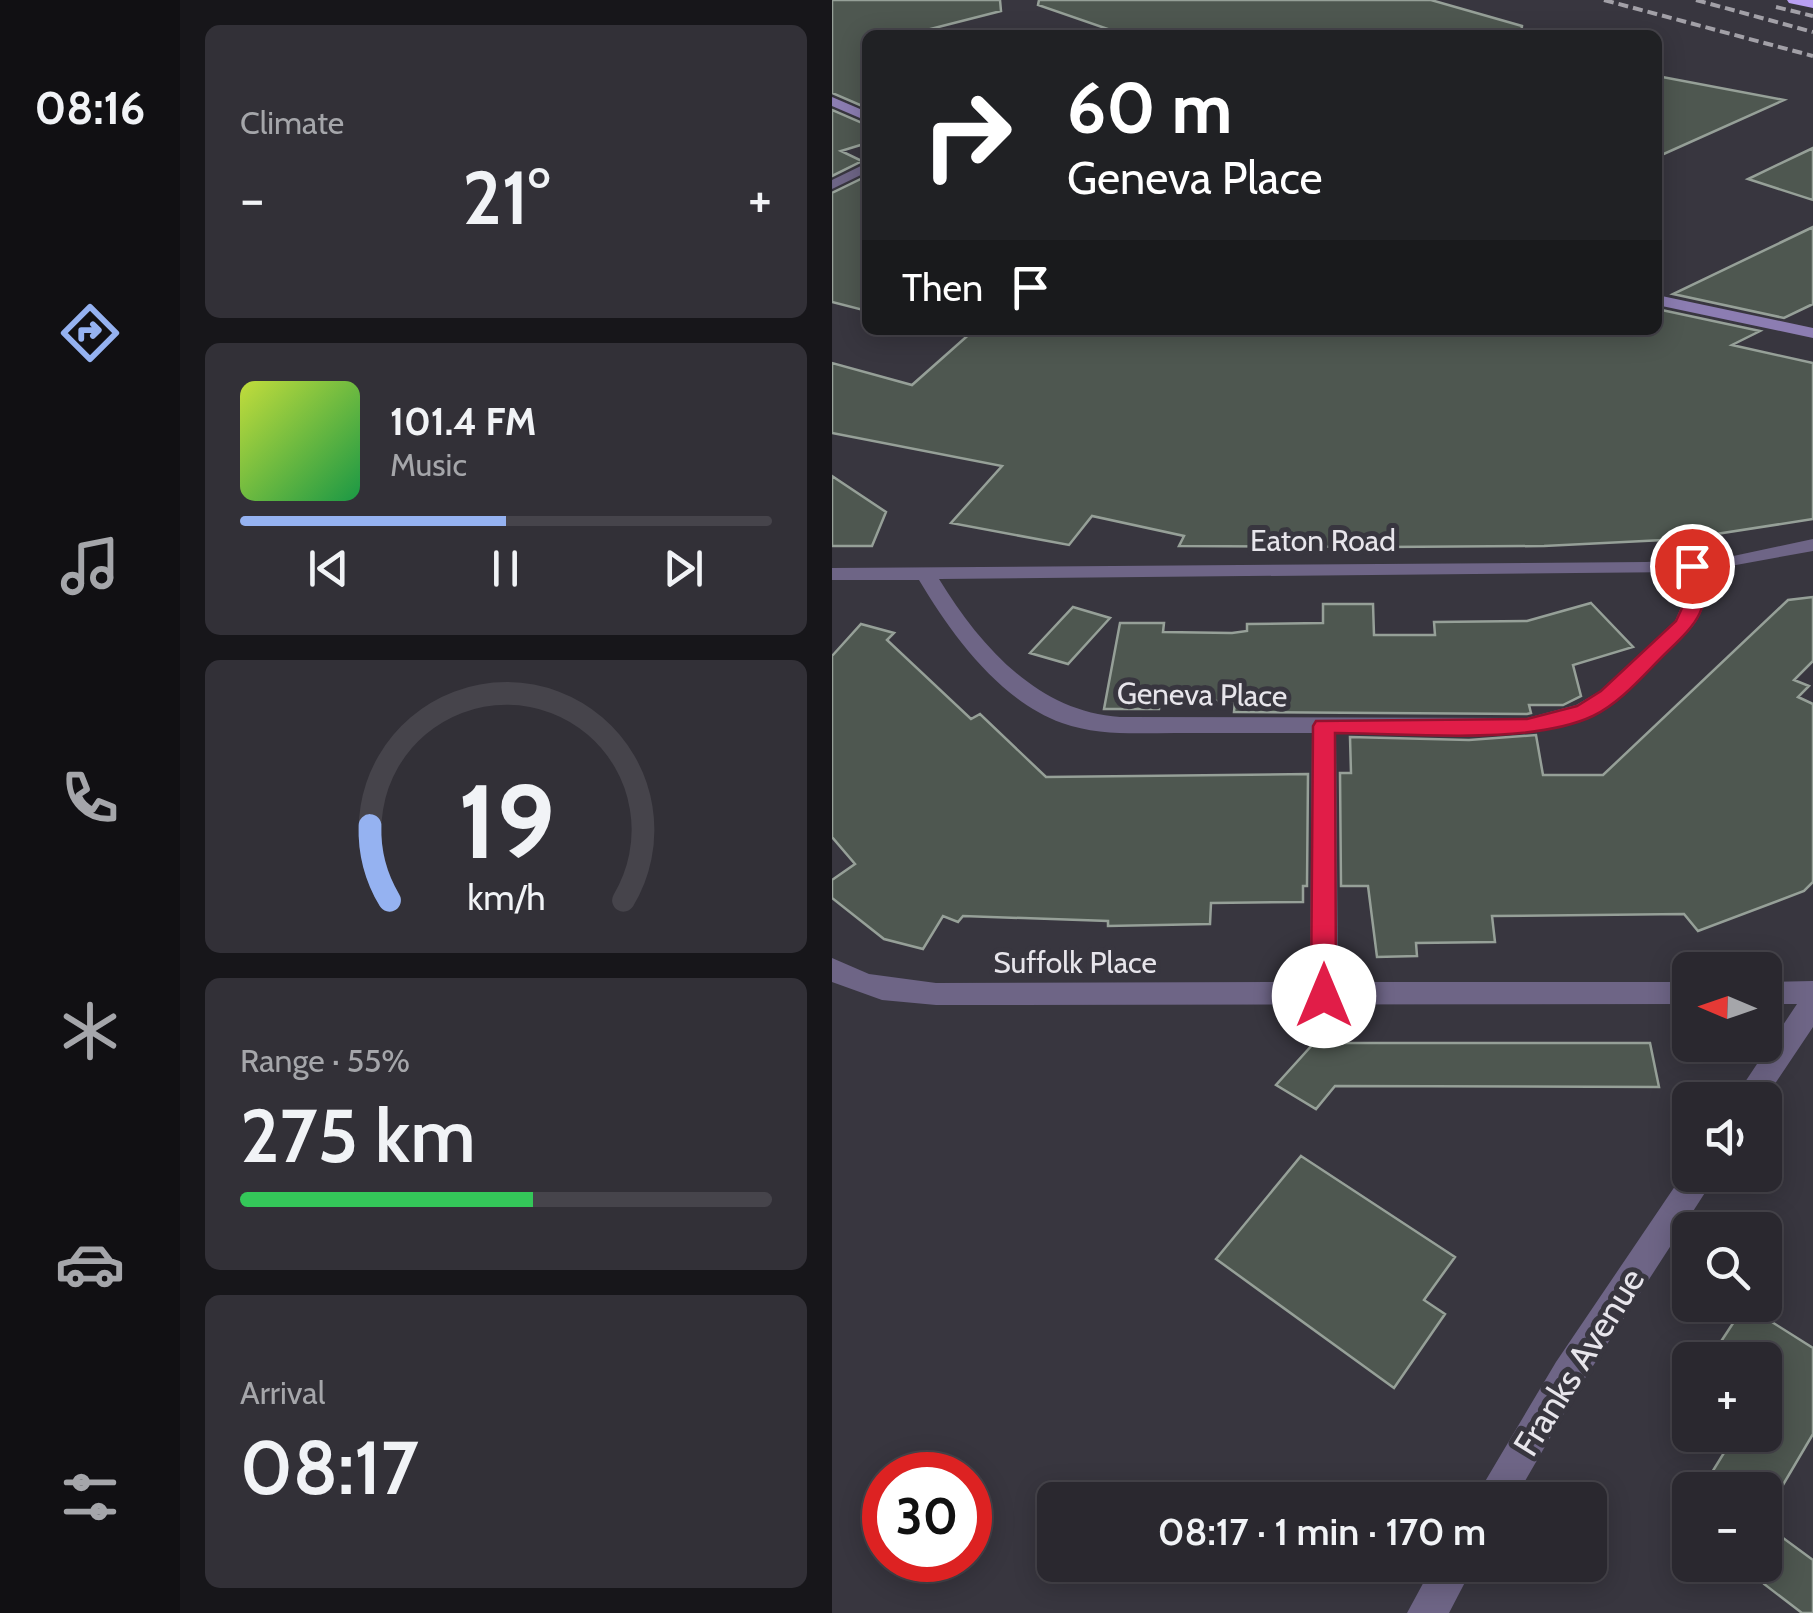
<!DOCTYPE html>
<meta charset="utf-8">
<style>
:root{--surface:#2a282f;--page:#323037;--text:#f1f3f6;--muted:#a5a6aa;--line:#46444b;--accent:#95b2f1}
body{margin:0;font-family:Cabin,sans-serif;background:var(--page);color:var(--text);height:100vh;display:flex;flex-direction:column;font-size:38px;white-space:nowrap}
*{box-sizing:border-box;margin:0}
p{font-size:32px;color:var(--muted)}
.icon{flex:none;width:55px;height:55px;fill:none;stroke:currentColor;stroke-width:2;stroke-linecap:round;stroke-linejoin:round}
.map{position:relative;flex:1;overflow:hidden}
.drawer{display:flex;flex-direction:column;gap:25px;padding:25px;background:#17161a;width:652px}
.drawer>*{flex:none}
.guide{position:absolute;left:30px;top:30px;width:800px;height:305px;border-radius:15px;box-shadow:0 5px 25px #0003,0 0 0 2px var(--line);background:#202124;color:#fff;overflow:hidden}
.needle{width:65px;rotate:272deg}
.buttons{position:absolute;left:840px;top:952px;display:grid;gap:20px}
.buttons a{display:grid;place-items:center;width:110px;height:110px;border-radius:15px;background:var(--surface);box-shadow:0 5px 25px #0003,0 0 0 2px var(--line);font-size:50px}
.speed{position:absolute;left:30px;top:1452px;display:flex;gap:20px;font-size:50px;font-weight:700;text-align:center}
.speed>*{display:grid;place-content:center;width:130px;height:130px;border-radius:50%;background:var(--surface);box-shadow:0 5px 25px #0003,0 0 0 2px var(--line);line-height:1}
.speed .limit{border:15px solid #d22;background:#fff;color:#111}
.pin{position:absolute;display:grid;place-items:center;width:85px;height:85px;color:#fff;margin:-42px;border:5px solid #fff;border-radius:50%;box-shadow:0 2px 10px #0007}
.me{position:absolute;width:110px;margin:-55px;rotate:0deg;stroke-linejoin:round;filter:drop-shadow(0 0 8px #0008)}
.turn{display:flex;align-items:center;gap:35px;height:210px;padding:0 40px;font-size:45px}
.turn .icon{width:130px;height:130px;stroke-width:2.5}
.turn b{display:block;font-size:70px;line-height:85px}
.then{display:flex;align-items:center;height:95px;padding:0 40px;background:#0003;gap:20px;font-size:38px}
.big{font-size:75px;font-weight:600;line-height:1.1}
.drawer .card{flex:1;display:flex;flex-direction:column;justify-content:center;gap:15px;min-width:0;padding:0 35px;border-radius:15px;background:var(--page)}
.drawer .dial{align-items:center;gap:0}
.dial svg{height:260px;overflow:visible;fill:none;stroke:var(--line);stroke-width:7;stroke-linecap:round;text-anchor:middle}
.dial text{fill:var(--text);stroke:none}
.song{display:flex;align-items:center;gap:30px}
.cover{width:120px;height:120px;border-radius:15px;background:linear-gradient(135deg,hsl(70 70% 55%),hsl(140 70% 35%))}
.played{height:10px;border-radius:5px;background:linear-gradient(90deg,var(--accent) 50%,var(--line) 50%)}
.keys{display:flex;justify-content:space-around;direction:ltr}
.heat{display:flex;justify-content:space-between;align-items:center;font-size:55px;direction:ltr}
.charge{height:15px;border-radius:8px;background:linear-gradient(90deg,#34c759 55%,var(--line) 0)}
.trip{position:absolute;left:205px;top:1482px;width:570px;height:100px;border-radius:15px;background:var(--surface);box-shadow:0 5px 25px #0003,0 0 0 2px var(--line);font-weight:600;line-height:100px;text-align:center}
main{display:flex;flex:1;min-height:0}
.dock{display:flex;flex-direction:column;width:180px;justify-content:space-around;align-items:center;background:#111013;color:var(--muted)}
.dock .icon{width:70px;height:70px}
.dock .active{color:var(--accent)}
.dock b{font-size:45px;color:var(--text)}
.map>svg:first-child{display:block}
.building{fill:#4e5750;stroke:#96a098;stroke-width:2.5}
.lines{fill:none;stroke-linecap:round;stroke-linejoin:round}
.street{fill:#6e6586;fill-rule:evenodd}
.secondary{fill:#8c7db2;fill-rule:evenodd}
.highway{fill:#b9a0f2;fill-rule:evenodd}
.rail{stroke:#a2a0a7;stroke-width:4;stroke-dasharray:10 5;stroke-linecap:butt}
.route{fill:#e11d48;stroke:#92132f;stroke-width:2.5}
.labels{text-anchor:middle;stroke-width:10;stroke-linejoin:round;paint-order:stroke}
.street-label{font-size:30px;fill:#e7e5eb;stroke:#38363f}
.near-street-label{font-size:35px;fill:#e7e5eb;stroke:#38363f}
</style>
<main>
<nav class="dock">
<b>08:16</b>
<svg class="icon active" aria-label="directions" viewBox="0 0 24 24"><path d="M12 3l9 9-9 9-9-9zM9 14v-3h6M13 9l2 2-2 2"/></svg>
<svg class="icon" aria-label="music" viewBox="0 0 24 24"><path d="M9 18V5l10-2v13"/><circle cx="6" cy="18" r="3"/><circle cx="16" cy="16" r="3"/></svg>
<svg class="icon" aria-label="phone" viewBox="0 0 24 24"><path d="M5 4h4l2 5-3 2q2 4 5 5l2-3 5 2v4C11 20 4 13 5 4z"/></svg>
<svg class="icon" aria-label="climate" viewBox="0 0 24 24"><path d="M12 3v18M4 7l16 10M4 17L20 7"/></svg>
<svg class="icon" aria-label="car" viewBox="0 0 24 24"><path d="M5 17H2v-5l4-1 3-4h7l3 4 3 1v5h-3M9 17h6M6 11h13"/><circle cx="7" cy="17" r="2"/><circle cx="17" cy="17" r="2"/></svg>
<svg class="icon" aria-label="filters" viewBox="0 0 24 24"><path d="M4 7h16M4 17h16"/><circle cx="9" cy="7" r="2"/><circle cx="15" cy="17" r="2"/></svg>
</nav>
<section class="drawer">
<div class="card"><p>Climate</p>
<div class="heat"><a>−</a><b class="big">21°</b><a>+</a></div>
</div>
<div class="card">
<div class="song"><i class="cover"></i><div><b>101.4 FM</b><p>Music</p></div></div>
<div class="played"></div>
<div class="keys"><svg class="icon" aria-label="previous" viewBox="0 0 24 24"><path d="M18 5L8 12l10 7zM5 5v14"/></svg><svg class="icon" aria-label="pause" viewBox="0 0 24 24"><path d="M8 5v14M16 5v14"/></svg><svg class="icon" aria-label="next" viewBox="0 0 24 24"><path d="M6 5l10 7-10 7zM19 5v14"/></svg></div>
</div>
<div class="card dial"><svg viewBox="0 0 100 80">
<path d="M14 69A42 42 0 1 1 86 69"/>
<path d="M14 69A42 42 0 0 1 8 46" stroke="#95b2f1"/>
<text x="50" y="56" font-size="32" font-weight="700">19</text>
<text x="50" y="72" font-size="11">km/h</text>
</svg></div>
<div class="card"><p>Range · 55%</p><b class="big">275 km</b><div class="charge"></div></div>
<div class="card"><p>Arrival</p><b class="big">08:17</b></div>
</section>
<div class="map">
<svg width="981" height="1613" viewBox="0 0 981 1613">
<rect width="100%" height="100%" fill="#38363f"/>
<path class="building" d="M0,0h168l1,11 -94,24h-40v73l-35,-15z
M207,0h392l91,26 -1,9h-396l-87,-30z
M825,76l127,24 -127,57z
M0,110l35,15v18l-26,8 21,10 -30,15z
M981,148v52l-65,-21z
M35,176v135l-35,-9v-109z
M981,227v77l-29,14 -111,-24z
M825,309l103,22 -28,14 81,18v156l-129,20 -140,7 -159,1 -206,-1 5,-10 -92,-20 -23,29 -118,-22 51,-57 -170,-33v-70l80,22 62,-55h683z
M0,476l54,36 -14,34h-40z
M981,597v64l-19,19 15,6 -11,11 15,7v178l-9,9 -106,40 -14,-17 -192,2 3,26 -79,1 1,13 -40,1 -9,-71h-27l-1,-113h11l-1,-36 119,3 67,-5 7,40h60l185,-175z
M759,603l42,44 -60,18 8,31 -18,9h-34l2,8 -4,1 -293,-2 1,-11h-75l-1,8h-55l16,-86h44l-1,9 69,1 15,-2v-7l76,-1v-19h50l1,31h61l-1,-13 93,-1z
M241,607l37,11 -42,46 -38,-11z
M29,624l33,9 -7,7 84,79 9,-5 66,63 262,-3 -1,112h-4v16l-92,1 -1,21 -102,2v-5l-145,-5 -5,6 -15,-6 -20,33 -39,-10 -52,-41v-18l23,-16 -23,-27v-181z
M482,1043h336l9,44 -324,-1 -19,23 -40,-24z
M469,1156l154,101 -31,43 21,14 -51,74 -178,-129z
M913,1305l68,43v86l-33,56h-79l34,-55h29v-75h-20l-24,-17z
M932,1524l49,36v53h-11l-38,-29z"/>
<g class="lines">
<path class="street" d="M35,163v9l-35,17v-9z
M981,539v12l-110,20c10,41 -11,58 -38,84 -22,21 -43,46 -70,60 -63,32 -187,19 -259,18l2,249h352v22l-754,1 -54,-5 -50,-18v-24l37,16 67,9 374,-1 2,-249c-46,0 -91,0 -137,0 -38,0 -77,3 -113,-10 -63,-23 -110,-88 -143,-143h-87v-12l814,-6 78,-4zM851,572l4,21 -12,28 -75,70 -24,14 -49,13 -407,-1c-82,-5 -140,-71 -181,-138z
M981,981v46l-49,73h-31l64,-96h-33v-22z
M858,1164v11h25l-5,10 -130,201 -66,114h-40l82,-138z
M601,1565h41l-25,48h-42z"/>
<path class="secondary" d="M0,97l35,15v9l-35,-15z
M825,295l156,33v10l-156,-33z"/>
<path class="highway" d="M955,0h26v8l-24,-5z"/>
<path class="rail" d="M772,0l209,56
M864,0l117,32
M944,7l37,9"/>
</g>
<path class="route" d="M860,561l9,5c11,42 -4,57 -33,85 -23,22 -46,51 -75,65 -64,30 -186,17 -258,17l1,263 -3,7 -9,3 -10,-3 -3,-7 2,-270 3,-5 211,-2 50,-13 24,-15 75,-70 13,-28 -7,-27z"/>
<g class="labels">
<g class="street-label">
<text x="491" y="551">Eaton Road</text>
<text transform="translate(370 695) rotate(1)" y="10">Geneva Place</text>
<text x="243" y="973">Suffolk Place</text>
</g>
<g class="near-street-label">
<text transform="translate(747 1362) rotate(-58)" y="12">Franks Avenue</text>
</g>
</g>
</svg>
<div class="buttons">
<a><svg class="needle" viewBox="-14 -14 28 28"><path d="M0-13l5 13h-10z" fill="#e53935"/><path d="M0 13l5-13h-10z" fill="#a5a6aa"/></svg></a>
<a><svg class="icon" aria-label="sound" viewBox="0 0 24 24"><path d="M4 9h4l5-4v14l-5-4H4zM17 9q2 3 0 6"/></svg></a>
<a><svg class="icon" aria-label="search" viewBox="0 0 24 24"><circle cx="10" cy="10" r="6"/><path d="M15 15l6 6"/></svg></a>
<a>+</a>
<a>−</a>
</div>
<div class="speed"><div class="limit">30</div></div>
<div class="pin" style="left:860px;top:566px;background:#d93025"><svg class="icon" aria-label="arrive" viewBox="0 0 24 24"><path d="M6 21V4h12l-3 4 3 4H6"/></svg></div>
<svg class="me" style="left:492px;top:996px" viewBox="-20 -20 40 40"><circle r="19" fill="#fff"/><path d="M0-13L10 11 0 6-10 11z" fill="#e11d48"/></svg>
<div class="trip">08:17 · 1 min · 170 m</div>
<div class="guide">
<div class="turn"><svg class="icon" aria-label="right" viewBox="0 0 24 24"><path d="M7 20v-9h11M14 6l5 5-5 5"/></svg><div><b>60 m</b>Geneva Place</div></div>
<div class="then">Then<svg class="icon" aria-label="arrive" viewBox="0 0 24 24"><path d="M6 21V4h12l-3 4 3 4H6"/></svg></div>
</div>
</div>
</main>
